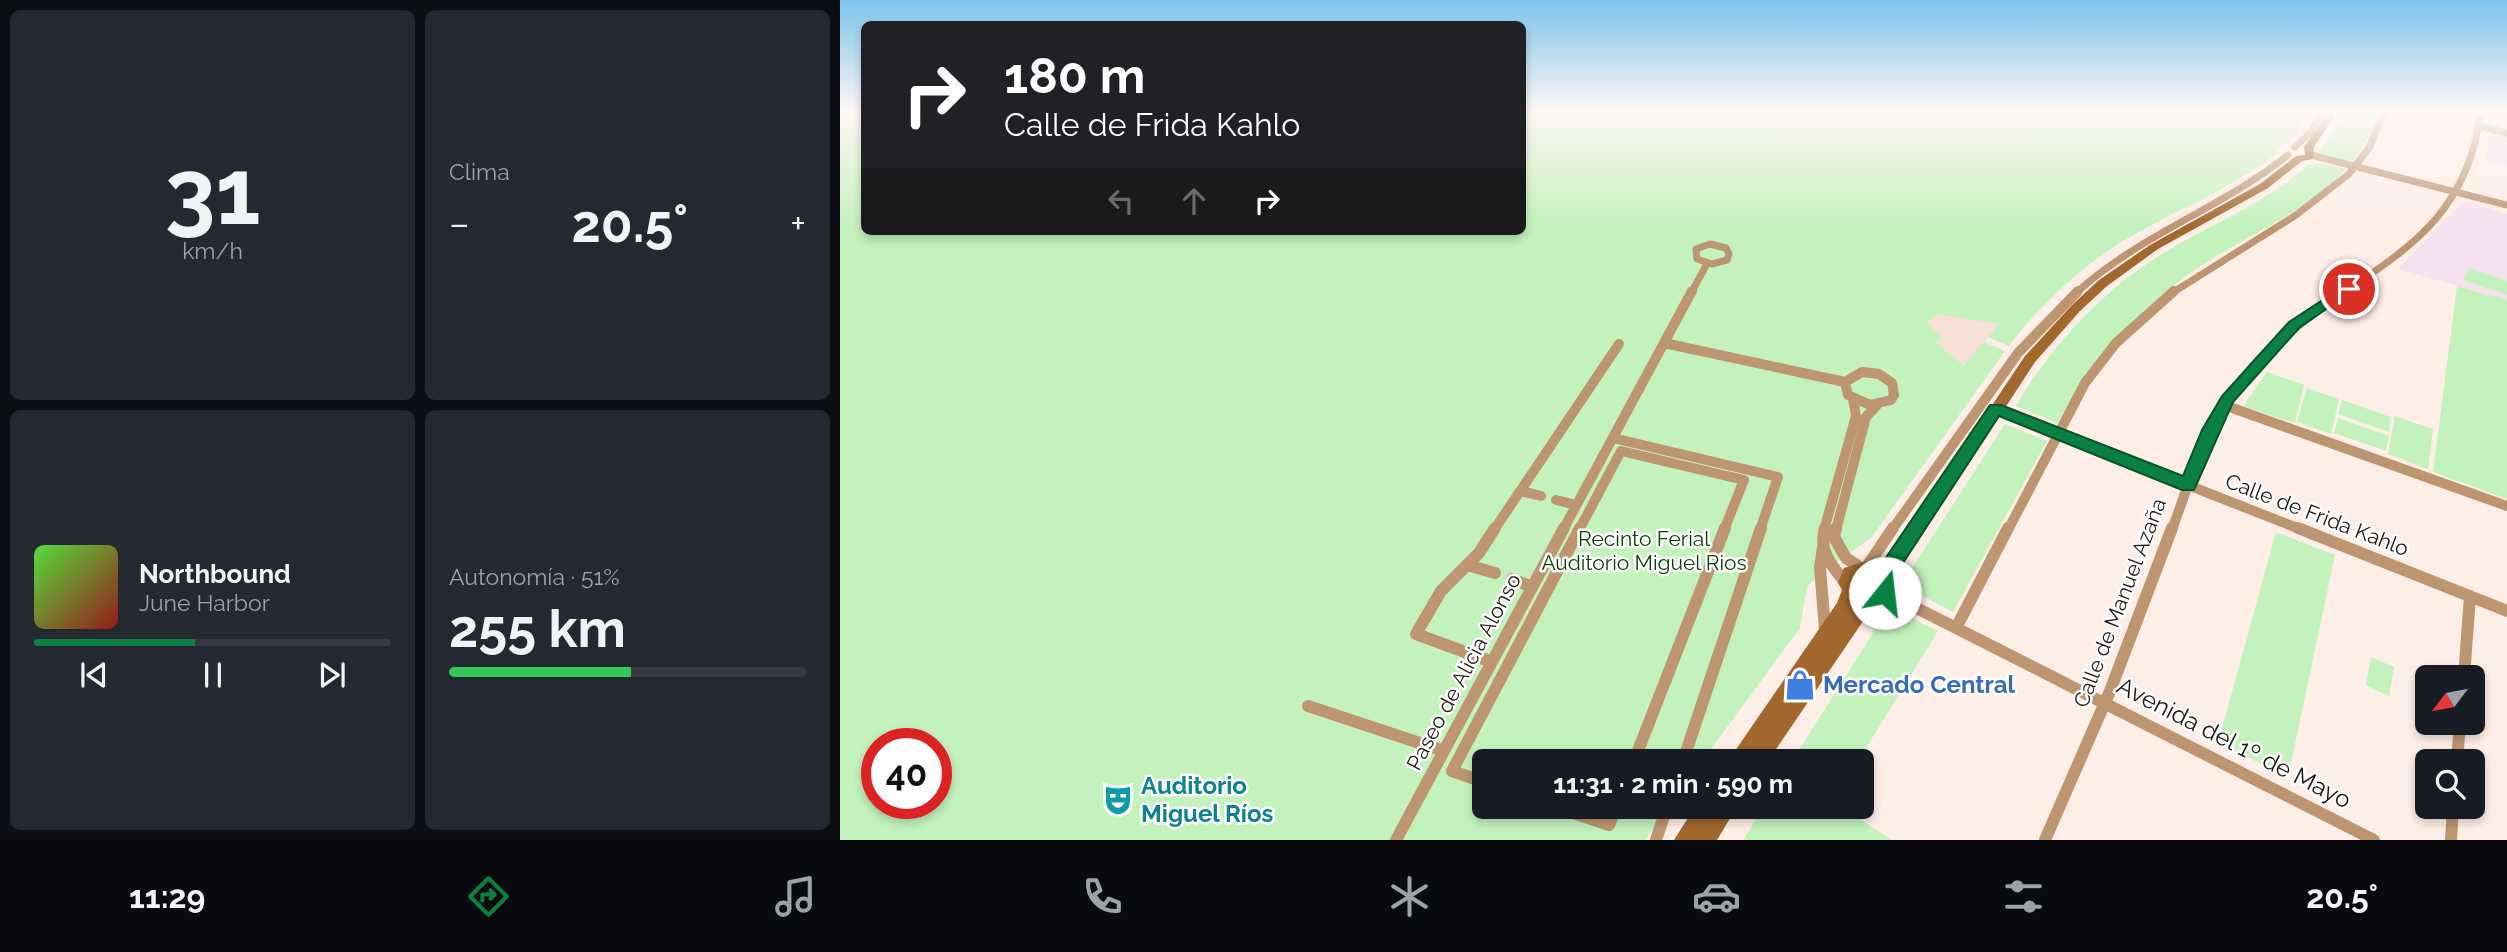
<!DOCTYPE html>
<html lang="es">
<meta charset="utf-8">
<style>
:root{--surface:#171b24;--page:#242831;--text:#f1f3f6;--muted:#9ea1a6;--line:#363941;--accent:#0b8043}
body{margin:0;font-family:Raleway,sans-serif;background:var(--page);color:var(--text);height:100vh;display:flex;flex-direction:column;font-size:26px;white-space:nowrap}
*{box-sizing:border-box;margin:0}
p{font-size:23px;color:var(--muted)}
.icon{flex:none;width:38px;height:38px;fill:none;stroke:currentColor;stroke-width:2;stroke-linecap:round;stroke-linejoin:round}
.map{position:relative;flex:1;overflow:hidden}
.panel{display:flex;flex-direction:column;gap:10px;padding:10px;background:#0d0f14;width:840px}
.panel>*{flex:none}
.guide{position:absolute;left:21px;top:21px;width:665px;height:214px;border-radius:10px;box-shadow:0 4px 10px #0003;background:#202124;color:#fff;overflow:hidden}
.needle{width:46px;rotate:238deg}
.fabs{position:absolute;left:1575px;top:665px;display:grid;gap:14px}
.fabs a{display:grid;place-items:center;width:70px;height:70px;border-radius:10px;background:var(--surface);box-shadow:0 4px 10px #0003;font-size:35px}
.speed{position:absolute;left:21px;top:728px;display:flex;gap:14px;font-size:35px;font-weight:700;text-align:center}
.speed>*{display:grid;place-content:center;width:91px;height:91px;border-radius:50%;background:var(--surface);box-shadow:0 4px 10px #0003;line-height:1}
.speed .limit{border:10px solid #d22;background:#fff;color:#111}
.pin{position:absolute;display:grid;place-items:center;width:60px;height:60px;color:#fff;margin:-30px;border:4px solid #fff;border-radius:50%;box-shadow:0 2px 7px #0007}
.me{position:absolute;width:77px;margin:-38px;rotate:16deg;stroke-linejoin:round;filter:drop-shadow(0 0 5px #0008)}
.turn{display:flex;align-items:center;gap:24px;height:147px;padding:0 28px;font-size:32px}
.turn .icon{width:91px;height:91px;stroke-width:2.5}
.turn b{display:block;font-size:49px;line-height:60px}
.lanes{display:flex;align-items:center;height:66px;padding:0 28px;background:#0003;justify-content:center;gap:35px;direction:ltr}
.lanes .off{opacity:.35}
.big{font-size:52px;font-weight:700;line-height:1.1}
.panel .tile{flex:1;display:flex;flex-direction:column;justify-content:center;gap:10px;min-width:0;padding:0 24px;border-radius:10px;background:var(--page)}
.panel .dial{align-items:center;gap:0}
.dial b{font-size:91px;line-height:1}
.song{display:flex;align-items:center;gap:21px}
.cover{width:84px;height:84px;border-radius:10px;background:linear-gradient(135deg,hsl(110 70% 55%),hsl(0 70% 35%))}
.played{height:7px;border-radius:4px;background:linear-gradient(90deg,var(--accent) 45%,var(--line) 45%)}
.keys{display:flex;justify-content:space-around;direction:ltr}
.heat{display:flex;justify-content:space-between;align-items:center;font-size:38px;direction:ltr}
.charge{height:10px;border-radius:5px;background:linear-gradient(90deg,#34c759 51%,var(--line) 0)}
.panel .tiles{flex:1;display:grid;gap:10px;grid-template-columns:repeat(2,1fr)}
.trip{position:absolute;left:632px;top:749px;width:402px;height:70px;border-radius:10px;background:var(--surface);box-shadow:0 4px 10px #0003;font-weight:700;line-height:70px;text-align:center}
.tabs{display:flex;height:112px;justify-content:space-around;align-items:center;background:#090b0e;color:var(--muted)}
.tabs .icon{width:49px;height:49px}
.tabs .active{color:var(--accent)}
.tabs b{font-size:32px;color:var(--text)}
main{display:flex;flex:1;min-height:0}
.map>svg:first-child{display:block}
.built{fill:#f7e0d6}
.education{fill:#f5e0ef}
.green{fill:#c3f2bd;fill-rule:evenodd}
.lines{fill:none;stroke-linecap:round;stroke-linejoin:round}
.street-far2{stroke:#bd9571;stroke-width:7}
.street-far1{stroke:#bd9571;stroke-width:10}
.street{stroke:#bd9571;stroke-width:12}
.secondary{fill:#a1672d;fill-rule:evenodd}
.route{fill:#0b8043;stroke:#07532c;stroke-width:2}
.labels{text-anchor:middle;stroke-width:5;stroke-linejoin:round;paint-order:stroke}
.street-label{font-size:21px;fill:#1d1816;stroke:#fff}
.park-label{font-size:21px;fill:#0d4009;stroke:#fff}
.near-shop-label{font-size:24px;font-weight:bold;fill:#366cbe;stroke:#fff;text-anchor:start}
.near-street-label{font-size:24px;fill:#1d1816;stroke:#fff}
.near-culture-label{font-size:24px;font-weight:bold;fill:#0d838f;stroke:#fff;text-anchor:start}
</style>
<main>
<section class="panel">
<div class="tiles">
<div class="tile dial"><b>31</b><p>km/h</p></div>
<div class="tile"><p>Clima</p>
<div class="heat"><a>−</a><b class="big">20.5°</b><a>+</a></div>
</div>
<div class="tile">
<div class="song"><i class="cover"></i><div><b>Northbound</b><p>June Harbor</p></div></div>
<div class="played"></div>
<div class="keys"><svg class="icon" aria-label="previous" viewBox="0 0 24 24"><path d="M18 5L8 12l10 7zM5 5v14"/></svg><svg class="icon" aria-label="pause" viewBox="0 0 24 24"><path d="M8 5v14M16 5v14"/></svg><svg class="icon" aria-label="next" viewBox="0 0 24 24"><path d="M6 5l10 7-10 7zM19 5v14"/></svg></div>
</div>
<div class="tile"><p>Autonomía · 51%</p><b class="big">255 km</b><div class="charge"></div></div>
</div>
</section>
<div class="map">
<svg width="1667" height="840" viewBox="0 0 1667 840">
<rect width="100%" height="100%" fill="#fdeee7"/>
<path class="built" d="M1097,314l63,10 -35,41 -29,-22 6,-6 -17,-13z"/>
<path class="education" d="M1650,132l17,4v29l-21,-5z
M1624,201l43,13v86l-109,-31z"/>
<path class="green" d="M0,111h24v120h658l1,-120h787l-22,32 -12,3v8c-47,37 -102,56 -153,87 -43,27 -84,64 -114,105l-21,-9 11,-13 -62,-10 -11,9 16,14 -6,6 28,22 20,-23 21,9 -134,187 -52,36 -12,13 -7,41 -98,133h-218v46h185l-24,33h-805zM37,744h59v59h-59z
M1507,111h33l-3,12 -25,39 -30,-7 -2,-4z
M1480,163l26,6c-37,40 -87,61 -133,89 -67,41 -116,99 -156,165l-41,-17c36,-62 90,-119 151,-155 47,-28 100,-49 141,-86z
M1629,268l38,13v14l-44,-15z
M1617,286l50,14v199l-74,-27z
M1427,372l37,13 -9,38 -52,-17z
M1467,388l32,11 -8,35 -34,-12z
M1502,400l49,17 -2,15 -51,-18z
M1555,416l38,13 -5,40 -40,-15z
M1498,418l51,18 -3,15 -52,-18z
M1165,424l42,17 -94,171 -43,-23 -5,-10z
M1436,532l59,23 -47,222 -70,-34z
M1054,610l44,21 -80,130h-66l93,-147z
M1531,657l23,10 -5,29 -23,-11z
M924,807h77l51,33h-149z"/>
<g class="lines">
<path class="street-far2" d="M1639,126l28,7
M1455,147l14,-13 14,-23
M1471,155l196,50
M870,244l16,4 3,6 -2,6 -15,4 -15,-5 -1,-10z
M851,293l16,-29
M1236,293c63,-58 146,-85 212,-138
M1332,293l124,-78 53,-41 20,-26 16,-37
M1502,293c76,-49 127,-87 139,-182"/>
<path class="street-far1" d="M824,343l181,39
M1022,372l17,2 13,9 2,12 -3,5 -21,5 -22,-10 -3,-13z
M1384,405l283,101
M1155,409l307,121
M773,438l165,39 -18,53
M681,491l20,5
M716,500l20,5
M654,530l125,-186
M723,530l129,-239
M739,530l42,-79 123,29 -20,50
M984,530l32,-114 -3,-17
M996,530l30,-113 11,-12
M1052,530l126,-177 60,-62
M1168,530l77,-147 31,-40 58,-52
M1332,530c12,-33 23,-69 39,-101 29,-59 79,-103 134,-138"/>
<path class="street" d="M985,528c-7,24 7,38 21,55
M996,528l-2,9 12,21 15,10
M1458,528l209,83
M983,548l-3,20 5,61
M627,565l28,8
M1026,568l27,-40
M672,579l20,8
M1045,592l489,248
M1116,628l52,-100
M652,662l-76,-28 25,-43 38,-38 16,-25
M1624,677l6,-81
M468,706l136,45
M794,761l91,-233
M843,761l78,-233
M1617,761l3,-38
M644,782l-32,-11 128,-243
M715,807l54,18 7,-18
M556,840l168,-312
M816,840l11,-33
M1205,840l65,-149 62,-163
M1611,840l2,-33"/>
<path class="secondary" d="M1489,111h9l-24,36 -1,12 -11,2 -34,27 -110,61 -51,37 -27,25 -45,51 -143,219c4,14 -7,24 -20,27l-104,153h-40l109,-158 5,-13 -4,-7 6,-15 22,-7 17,7 142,-212 47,-51 27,-25 51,-35 110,-61 36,-28 9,-1 -1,-8zM1026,575l11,8v6l-6,4 -12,-2 -5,-8 2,-5z
M855,807h42l-20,33h-43z"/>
</g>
<linearGradient id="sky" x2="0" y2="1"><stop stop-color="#7dc3eb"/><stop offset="0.49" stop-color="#fef7f4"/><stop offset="1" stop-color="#fef7f4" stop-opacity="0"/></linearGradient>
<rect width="1667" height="228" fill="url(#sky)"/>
<path class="route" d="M1504,286l11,3 -56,39 -66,74 -39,88h-12l-183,-74 -100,153 -6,11 -1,18h-14l-4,-18 11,-21 105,-154h11l182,71 19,-46 20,-34 67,-74z"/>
<defs>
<g id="shop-bare" transform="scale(2.415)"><path d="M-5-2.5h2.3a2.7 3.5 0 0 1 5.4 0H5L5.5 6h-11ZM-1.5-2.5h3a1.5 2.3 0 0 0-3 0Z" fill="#3f7fe0" stroke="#fff" stroke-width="2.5" paint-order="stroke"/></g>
<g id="theatre-bare" transform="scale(2.415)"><path d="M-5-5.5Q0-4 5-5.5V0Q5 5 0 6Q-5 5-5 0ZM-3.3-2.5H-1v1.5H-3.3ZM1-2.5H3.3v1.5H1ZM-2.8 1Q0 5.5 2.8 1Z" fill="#0f9aa8" stroke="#fff" stroke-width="2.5" paint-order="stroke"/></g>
</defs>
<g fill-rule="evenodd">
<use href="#shop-bare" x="960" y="685"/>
<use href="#theatre-bare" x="278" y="800"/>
</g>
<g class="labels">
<g class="street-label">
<text transform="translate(1477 515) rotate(21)" y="7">Calle de Frida Kahlo</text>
<text transform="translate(1280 603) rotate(-69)" y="7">Calle de Manuel Azaña</text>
<text transform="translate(624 672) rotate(-62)" y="7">Paseo de Alicia Alonso</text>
</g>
<g class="park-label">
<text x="804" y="546">Recinto Ferial<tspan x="804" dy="24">Auditorio Miguel Rios</tspan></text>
</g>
<g class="near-shop-label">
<text x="983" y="693">Mercado Central</text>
</g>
<g class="near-street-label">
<text transform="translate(1394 743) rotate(27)" y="8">Avenida del 1º de Mayo</text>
</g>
<g class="near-culture-label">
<text x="301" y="794">Auditorio<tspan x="301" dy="28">Miguel Ríos</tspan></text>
</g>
</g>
</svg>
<div class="fabs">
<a><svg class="needle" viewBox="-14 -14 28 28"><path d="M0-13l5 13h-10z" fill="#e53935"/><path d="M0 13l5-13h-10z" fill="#9ea1a6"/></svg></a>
<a><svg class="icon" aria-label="search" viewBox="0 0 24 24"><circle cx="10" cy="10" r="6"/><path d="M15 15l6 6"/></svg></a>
</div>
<div class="speed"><div class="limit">40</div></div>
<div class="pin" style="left:1509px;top:289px;background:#d93025"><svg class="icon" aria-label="arrive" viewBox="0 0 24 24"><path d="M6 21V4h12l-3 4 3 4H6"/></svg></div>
<svg class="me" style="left:1045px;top:593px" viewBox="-20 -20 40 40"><circle r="19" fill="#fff"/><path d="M0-13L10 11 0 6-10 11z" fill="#0b8043"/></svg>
<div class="trip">11:31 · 2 min · 590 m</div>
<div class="guide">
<div class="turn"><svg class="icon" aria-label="right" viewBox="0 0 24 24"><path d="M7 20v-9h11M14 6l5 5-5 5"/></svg><div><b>180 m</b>Calle de Frida Kahlo</div></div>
<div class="lanes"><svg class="icon off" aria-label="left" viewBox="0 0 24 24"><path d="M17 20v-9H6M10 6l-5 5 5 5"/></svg><svg class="icon off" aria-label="ahead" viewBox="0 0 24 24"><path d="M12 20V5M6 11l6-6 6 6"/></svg><svg class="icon" aria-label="right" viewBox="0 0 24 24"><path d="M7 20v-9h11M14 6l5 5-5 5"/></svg></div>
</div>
</div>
</main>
<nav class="tabs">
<b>11:29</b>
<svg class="icon active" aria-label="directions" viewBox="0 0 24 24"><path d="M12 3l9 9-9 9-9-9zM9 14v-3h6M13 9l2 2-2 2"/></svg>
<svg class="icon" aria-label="music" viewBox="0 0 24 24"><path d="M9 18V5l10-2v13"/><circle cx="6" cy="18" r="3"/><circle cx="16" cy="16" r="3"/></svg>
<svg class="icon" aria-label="phone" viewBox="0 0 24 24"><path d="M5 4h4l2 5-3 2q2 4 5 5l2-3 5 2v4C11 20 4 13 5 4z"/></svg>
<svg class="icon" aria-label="climate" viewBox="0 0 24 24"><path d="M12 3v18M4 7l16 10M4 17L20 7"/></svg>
<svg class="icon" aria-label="car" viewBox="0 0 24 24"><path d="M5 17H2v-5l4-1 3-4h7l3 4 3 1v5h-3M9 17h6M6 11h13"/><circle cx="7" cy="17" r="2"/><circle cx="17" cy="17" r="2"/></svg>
<svg class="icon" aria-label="filters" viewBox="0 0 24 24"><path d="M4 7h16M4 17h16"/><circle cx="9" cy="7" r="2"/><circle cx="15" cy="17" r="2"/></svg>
<b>20.5°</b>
</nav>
